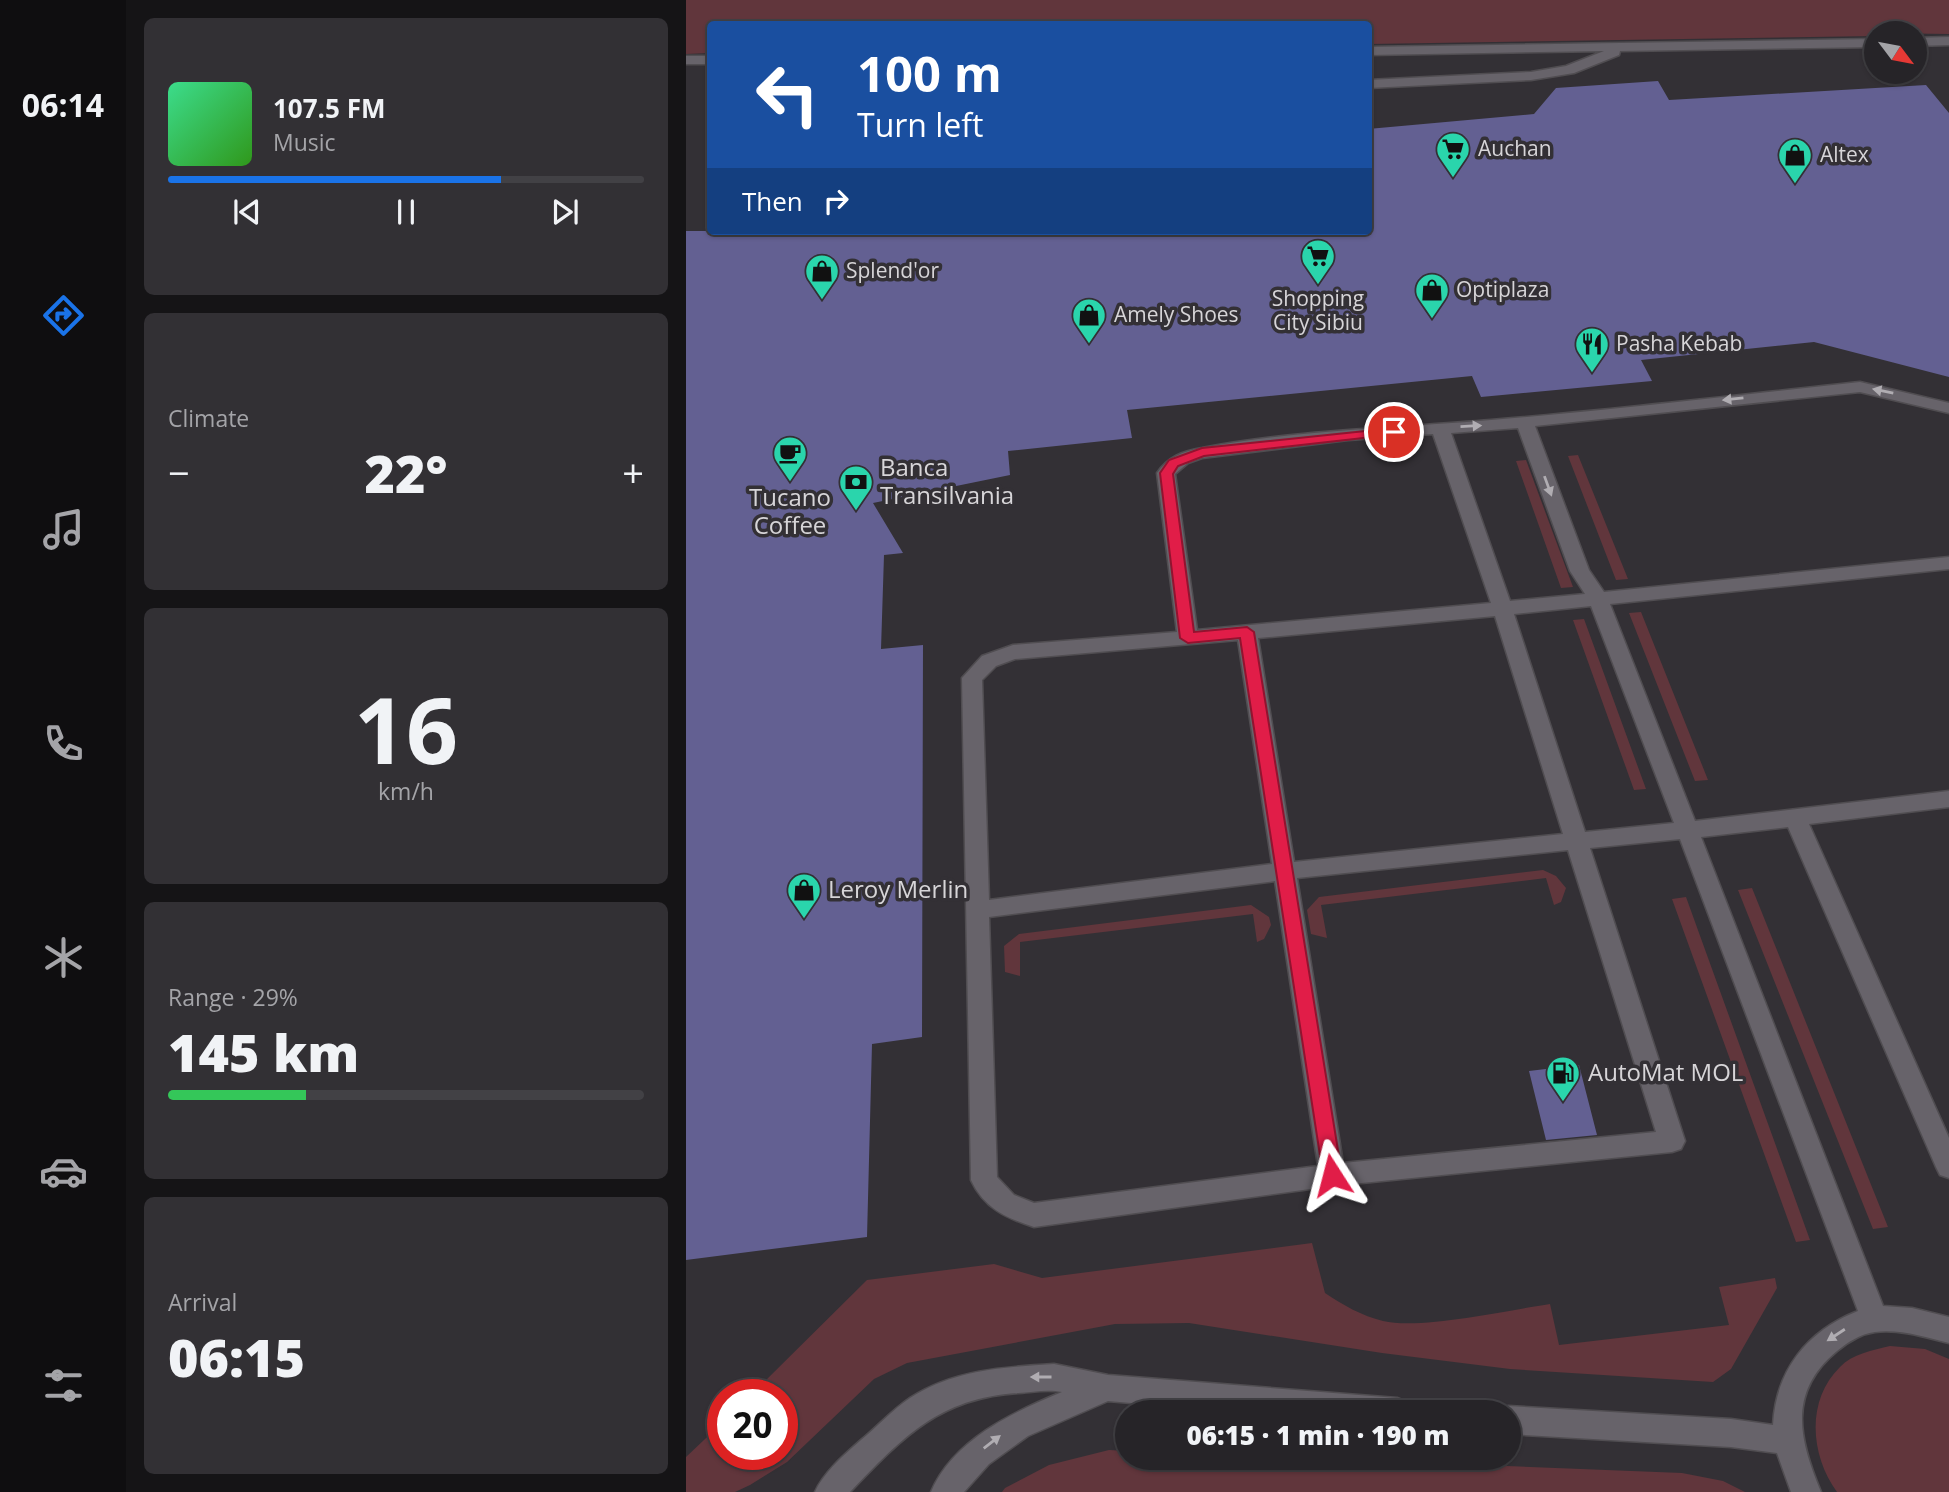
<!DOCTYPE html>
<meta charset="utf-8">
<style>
:root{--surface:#262428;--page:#323034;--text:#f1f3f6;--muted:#a4a4a8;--line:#424145;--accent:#1a73e8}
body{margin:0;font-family:"Open Sans",sans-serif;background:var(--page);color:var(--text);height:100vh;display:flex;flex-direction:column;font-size:26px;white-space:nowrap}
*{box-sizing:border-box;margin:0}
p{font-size:23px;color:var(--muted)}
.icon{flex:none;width:38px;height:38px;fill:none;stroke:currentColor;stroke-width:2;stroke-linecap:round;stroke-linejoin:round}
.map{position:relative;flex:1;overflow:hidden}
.drawer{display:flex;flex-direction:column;gap:18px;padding:18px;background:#151416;width:560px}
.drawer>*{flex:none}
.banner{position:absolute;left:21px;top:21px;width:665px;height:214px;border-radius:7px;box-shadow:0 2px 5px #0004,0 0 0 2px var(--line);background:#1a4fa0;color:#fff;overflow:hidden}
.needle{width:46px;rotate:122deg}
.tools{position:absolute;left:1178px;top:21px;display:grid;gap:14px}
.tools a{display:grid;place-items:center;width:63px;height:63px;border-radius:50%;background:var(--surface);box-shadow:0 2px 5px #0004,0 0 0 2px var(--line);font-size:35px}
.speed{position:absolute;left:21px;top:1379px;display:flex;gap:14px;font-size:35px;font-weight:700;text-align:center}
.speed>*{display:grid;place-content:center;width:91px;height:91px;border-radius:50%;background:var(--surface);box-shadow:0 2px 5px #0004,0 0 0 2px var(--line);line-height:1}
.speed .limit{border:10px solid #d22;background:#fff;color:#111}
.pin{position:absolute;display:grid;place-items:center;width:60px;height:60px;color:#fff;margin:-30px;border:4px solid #fff;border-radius:50%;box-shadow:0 2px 7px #0007}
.me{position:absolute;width:77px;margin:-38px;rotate:351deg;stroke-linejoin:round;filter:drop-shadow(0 0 5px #0008)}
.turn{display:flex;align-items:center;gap:24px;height:147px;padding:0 35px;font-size:32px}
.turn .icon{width:91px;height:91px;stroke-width:2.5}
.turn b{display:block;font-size:49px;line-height:60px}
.then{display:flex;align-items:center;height:66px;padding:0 35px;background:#0003;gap:14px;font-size:26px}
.big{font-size:52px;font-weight:800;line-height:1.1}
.drawer .tile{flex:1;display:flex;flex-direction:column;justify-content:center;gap:10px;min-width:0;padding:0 24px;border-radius:10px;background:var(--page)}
.drawer .dial{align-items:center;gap:0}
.dial b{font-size:91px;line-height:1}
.song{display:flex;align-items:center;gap:21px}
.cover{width:84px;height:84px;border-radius:10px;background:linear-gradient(135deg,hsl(150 70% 55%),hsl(110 70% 35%))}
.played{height:7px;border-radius:4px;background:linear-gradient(90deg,var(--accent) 70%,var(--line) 70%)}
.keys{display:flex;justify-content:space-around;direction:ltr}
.heat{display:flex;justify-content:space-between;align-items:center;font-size:38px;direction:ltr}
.charge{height:10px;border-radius:5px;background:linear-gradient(90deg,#34c759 29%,var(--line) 0)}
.trip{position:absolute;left:429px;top:1400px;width:406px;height:70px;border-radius:35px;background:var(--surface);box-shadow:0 2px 5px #0004,0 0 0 2px var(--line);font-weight:800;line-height:70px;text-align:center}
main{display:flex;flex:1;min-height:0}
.menu{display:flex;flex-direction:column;width:126px;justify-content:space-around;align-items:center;background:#0f0e10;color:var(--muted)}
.menu .icon{width:49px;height:49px}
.menu .selected{color:var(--accent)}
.menu b{font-size:32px;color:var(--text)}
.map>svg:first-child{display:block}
.green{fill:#61363c}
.building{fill:#636092}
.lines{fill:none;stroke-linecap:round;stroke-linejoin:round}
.minor-casing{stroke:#504d51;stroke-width:3}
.minor{fill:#67636a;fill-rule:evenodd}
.oneway{fill:#b0adb2}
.route{fill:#e11d48;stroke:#92132f;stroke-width:2}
.labels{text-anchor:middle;stroke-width:7;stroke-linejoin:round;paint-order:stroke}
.far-poi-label{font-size:21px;fill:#d7d5d8;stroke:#333035;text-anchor:start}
.poi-label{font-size:24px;fill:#d7d5d8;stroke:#333035;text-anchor:start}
</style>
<main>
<nav class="menu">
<b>06:14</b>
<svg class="icon selected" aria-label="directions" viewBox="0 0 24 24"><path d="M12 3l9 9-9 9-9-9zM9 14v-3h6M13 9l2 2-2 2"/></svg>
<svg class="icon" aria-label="music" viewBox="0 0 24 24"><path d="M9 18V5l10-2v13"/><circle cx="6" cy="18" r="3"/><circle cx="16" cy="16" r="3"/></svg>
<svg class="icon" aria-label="phone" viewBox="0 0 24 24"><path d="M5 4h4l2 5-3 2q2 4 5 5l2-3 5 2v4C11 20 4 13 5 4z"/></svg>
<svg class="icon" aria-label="climate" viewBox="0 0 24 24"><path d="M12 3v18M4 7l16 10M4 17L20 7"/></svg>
<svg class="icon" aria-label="car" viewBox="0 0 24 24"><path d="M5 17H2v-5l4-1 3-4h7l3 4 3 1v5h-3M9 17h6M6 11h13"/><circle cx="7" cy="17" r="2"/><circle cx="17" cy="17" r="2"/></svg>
<svg class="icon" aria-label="filters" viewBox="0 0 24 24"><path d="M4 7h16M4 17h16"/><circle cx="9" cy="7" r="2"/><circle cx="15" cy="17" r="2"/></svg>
</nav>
<section class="drawer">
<div class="tile">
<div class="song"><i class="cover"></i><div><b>107.5 FM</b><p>Music</p></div></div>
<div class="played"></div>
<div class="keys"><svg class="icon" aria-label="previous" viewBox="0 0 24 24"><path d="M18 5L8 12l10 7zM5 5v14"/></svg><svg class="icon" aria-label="pause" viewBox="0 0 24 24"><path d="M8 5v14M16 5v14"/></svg><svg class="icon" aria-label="next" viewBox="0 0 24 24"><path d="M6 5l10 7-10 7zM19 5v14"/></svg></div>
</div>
<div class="tile"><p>Climate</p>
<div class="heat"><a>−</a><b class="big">22°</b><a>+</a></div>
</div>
<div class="tile dial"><b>16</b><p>km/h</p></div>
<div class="tile"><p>Range · 29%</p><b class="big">145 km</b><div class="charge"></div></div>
<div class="tile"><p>Arrival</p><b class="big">06:15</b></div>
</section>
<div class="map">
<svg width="1263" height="1492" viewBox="0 0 1263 1492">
<rect width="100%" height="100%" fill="#333035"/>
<path class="green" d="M0,0h1263v34l-73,-1v3l-507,8 -1,-20h-658v29l-24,1z
M892,455l50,124 -12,1 -48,-124z
M840,460l47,127 -12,1 -45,-127z
M955,612l67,168 -13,1 -66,-168z
M898,619l62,170 -12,1 -61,-170z
M857,870l13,6 10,12 -5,14 -7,3 -8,-27 -225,27 6,33 -16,-4 -4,-24 12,-13z
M1066,888l136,339 -15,2 -135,-339z
M1000,897l124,343 -14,2 -124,-343z
M565,905l18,12 2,8 -7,14 -7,3 -4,-28 -233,28v34l-15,-4 -1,-26 15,-12z
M626,1243l13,50c18,12 37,23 58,28 38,9 126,-11 167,-17l9,41 170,-20 -10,-38 56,-9 2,10 -46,81 -18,13 -203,-13 -128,-16 -193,-30 -74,1 -208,39 -33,16 -87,83 -37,23 -15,7h-49v-35l37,-35v32h59v-59h-31l116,-115 127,-16 48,14z
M1204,1346l35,3 24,10v133h-112c-27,-37 -31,-92 3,-125 12,-13 33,-17 50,-21z
M423,1450l18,1v7h175l380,15 41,8 22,11h-743l3,-4 44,-23z"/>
<path class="building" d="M972,81l11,19 257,-15 23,28v264l-135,-35 -173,18 11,21 -171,16 -9,-21 -345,34 5,28 -124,13 2,24 -137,28 30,50 -19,2 -3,94 42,-4 -1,392 -50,7 -5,193 -181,23v-1029h682v-102l166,-15 22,-26z
M893,1065l18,70 -51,5 -17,-69z"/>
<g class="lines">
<g class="minor-casing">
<path id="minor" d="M1263,37v8l-35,1v-8z
M1190,39v8l-256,4 -1,4 -45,18 -43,7 -163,8v-8l163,-8 35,-6 38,-15 -236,4v-8z
M0,56h24v8h-24z
M1174,382l89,21v10l-89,-21 -325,34 54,144 15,22 345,-35v12l-339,35 85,217 254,-30v16l-140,17 140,314v40l-9,-3 -4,-8 -148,-340 -87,10 182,469 29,2 37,9v26c-24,-6 -49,-14 -74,-11 -15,2 -27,10 -38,19 -50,41 -38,89 -16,141h-30l-14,-39 -46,-6 -223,-13v-22h-11l11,-6 223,13 42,6c3,-55 34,-94 85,-114l-178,-472 -90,9 95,293 -4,8 -9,3 -340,34 -298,41c-28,-9 -50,-19 -63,-47l-9,-502 20,-22 31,-11 164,-13 -20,-159c11,-16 26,-22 45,-25 94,-18 194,-20 289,-28 123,-10 246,-25 369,-38zM832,428l52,143 15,23 -75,7 -59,-168zM747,434l58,169 -294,27 -22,-156 13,-11 14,-5 146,-18zM905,606l83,217 -89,9 -71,-218zM809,616l68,218 -269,28 -36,-224zM552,640l34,224 -283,36 -7,-220 14,-14 19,-7zM882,850l88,282 -313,31 -46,-285zM589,881l43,285 -284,37 -20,-8 -17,-18 -8,-260z
M368,1364l54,11 289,23 10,4 4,10h-175l-128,-11 -80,35 -39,28 -25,28h-33c22,-52 82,-80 131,-100 -14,-3 -29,0 -44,1 -79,5 -115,44 -168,99h-35c9,-20 30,-38 46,-52 16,-13 31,-30 49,-42 43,-28 94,-31 144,-34z"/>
</g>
<use href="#minor" class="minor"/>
</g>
<defs><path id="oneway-solid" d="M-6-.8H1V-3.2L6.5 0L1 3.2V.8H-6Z" transform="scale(1.75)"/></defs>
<g class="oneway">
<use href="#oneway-solid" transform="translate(1197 391) rotate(-169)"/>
<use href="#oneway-solid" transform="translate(1047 399) rotate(174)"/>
<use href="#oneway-solid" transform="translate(785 426) rotate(-3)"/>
<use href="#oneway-solid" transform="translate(862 486) rotate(70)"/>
<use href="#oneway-solid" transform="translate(1150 1335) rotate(147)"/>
<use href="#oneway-solid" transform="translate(355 1377) rotate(-180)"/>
<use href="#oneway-solid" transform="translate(306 1442) rotate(-38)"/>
</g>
<path class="route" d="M708,428l7,4 -2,2 -195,22 -26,10 -5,8 21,158 53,-5 7,5 88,543 -3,6 -7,3 -6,-3 -3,-6 -83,-537 -52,5 -8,-5 -20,-165 9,-13 33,-12z"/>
<defs>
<g id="supermarket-pin" transform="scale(1.75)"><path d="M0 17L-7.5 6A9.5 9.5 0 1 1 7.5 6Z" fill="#2ad5ac" stroke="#333035"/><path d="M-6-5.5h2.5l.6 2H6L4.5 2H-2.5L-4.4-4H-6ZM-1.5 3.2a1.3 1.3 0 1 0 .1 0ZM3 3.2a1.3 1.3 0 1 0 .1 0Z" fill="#111"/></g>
<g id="shop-pin" transform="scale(1.75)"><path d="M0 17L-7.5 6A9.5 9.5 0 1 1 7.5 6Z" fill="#2ad5ac" stroke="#333035"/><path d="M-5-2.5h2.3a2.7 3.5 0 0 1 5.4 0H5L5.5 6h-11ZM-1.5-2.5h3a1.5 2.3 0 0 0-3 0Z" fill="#111"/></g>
<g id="restaurant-pin" transform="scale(1.75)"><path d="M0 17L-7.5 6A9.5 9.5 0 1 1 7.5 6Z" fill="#2ad5ac" stroke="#333035"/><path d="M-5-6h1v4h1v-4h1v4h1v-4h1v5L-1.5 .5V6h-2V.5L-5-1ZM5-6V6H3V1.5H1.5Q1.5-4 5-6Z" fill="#111"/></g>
<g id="cafe-pin" transform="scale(1.75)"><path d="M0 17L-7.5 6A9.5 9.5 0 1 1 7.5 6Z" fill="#2ad5ac" stroke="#333035"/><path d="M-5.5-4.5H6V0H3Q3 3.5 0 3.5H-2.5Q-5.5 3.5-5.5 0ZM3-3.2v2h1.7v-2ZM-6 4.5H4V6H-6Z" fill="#111"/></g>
<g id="bank-pin" transform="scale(1.75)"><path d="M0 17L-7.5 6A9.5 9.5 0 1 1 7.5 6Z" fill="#2ad5ac" stroke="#333035"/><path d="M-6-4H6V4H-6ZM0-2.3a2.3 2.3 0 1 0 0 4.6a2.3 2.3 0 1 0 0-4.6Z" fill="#111"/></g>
<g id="fuel-pin" transform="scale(1.75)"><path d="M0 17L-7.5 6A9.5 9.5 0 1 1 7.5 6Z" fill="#2ad5ac" stroke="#333035"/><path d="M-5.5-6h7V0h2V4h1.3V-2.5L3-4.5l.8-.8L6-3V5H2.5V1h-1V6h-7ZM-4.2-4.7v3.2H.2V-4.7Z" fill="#111"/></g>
</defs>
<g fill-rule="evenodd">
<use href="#supermarket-pin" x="767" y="149"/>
<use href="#shop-pin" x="1109" y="155"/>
<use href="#supermarket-pin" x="632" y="256"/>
<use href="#shop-pin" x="136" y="271"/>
<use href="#shop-pin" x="746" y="290"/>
<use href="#shop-pin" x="403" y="315"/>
<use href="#restaurant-pin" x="906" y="344"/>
<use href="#cafe-pin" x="104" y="453"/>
<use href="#bank-pin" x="170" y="482"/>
<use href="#shop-pin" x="118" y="890"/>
<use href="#fuel-pin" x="877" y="1073"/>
</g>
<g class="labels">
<g class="far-poi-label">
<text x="792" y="156">Auchan</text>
<text x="1134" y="162">Altex</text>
<text x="160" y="278">Splend'or</text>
<text x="770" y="297">Optiplaza</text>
<text x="632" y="306" text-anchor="middle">Shopping<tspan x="632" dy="24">City Sibiu</tspan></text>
<text x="428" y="322">Amely Shoes</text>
<text x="930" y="351">Pasha Kebab</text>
</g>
<g class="poi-label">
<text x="194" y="476">Banca<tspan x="194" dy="28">Transilvania</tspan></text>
<text x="104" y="506" text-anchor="middle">Tucano<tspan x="104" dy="28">Coffee</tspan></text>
<text x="142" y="898">Leroy Merlin</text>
<text x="902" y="1081">AutoMat MOL</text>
</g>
</g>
</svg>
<div class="tools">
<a><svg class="needle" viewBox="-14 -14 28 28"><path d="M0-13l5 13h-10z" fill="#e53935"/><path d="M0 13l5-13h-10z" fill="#a4a4a8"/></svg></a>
</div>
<div class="speed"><div class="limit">20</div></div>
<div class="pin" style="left:708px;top:432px;background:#d93025"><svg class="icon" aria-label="arrive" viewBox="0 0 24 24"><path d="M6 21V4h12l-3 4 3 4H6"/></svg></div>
<svg class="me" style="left:646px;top:1175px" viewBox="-20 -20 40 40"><path d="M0-17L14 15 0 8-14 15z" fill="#e11d48" stroke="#fff" stroke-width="4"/></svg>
<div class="trip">06:15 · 1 min · 190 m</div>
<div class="banner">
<div class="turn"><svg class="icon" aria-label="left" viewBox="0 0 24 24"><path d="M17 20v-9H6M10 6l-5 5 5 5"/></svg><div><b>100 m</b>Turn left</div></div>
<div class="then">Then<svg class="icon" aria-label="right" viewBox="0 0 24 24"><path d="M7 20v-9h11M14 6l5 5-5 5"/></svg></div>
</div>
</div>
</main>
